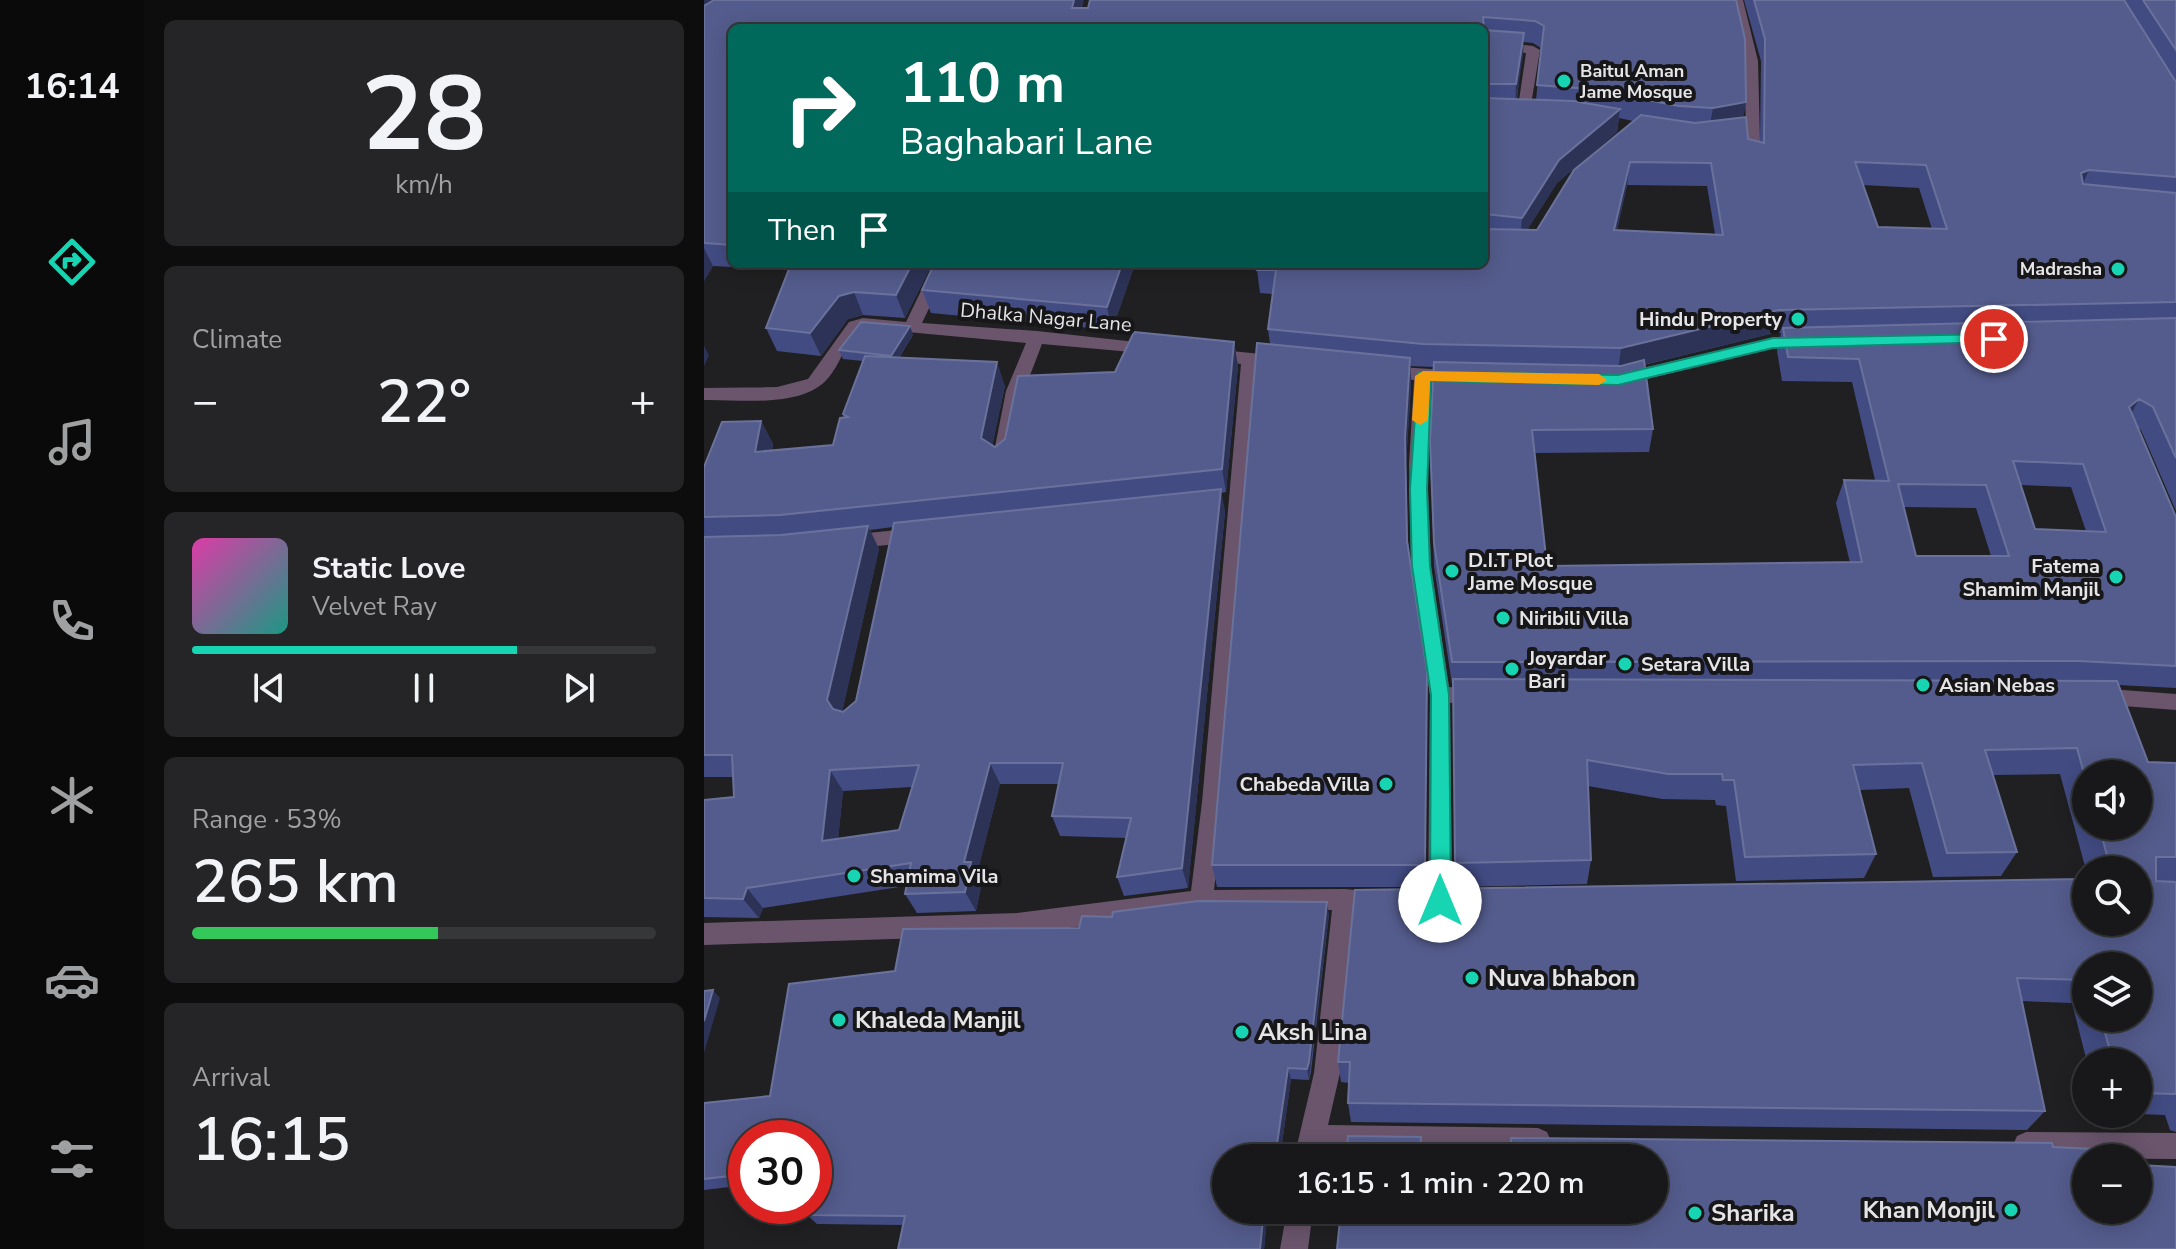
<!DOCTYPE html>
<meta charset="utf-8">
<style>
:root{--surface:#18181a;--page:#252527;--text:#f1f3f6;--muted:#9fa0a2;--line:#363739;--accent:#17d5b2}
body{margin:0;font-family:"Nunito Sans",sans-serif;background:var(--page);color:var(--text);height:100vh;display:flex;flex-direction:column;font-size:30px;white-space:nowrap}
*{box-sizing:border-box;margin:0}
p{font-size:26px;color:var(--muted)}
.icon{flex:none;width:44px;height:44px;fill:none;stroke:currentColor;stroke-width:2;stroke-linecap:round;stroke-linejoin:round}
.map{position:relative;flex:1;overflow:hidden}
.side{display:flex;flex-direction:column;gap:20px;padding:20px;background:#0d0d0e;width:560px}
.side>*{flex:none}
.hud{position:absolute;left:24px;top:24px;width:760px;height:244px;border-radius:12px;box-shadow:0 4px 20px #0003,0 0 0 2px var(--line);background:#00695c;color:#fff;overflow:hidden}
.fabs{position:absolute;left:1368px;top:760px;display:grid;gap:16px}
.fabs a{display:grid;place-items:center;width:80px;height:80px;border-radius:50%;background:var(--surface);box-shadow:0 4px 20px #0003,0 0 0 2px var(--line);font-size:40px}
.speed{position:absolute;left:24px;top:1120px;display:flex;gap:16px;font-size:40px;font-weight:700;text-align:center}
.speed>*{display:grid;place-content:center;width:104px;height:104px;border-radius:50%;background:var(--surface);box-shadow:0 4px 20px #0003,0 0 0 2px var(--line);line-height:1}
.speed .limit{border:12px solid #d22;background:#fff;color:#111}
.pin{position:absolute;display:grid;place-items:center;width:68px;height:68px;color:#fff;margin:-34px;border:4px solid #fff;border-radius:50%;box-shadow:0 2px 8px #0007}
.me{position:absolute;width:88px;margin:-44px;rotate:0deg;stroke-linejoin:round;filter:drop-shadow(0 0 6px #0008)}
.turn{display:flex;align-items:center;gap:28px;height:168px;padding:0 40px;font-size:36px}
.turn .icon{width:104px;height:104px;stroke-width:2.5}
.turn b{display:block;font-size:56px;line-height:68px}
.then{display:flex;align-items:center;height:76px;padding:0 40px;background:#0003;gap:16px;font-size:30px}
.big{font-size:60px;font-weight:600;line-height:1.1}
.side .tile{flex:1;display:flex;flex-direction:column;justify-content:center;gap:12px;min-width:0;padding:0 28px;border-radius:12px;background:var(--page)}
.side .dial{align-items:center;gap:0}
.dial b{font-size:104px;line-height:1}
.song{display:flex;align-items:center;gap:24px}
.cover{width:96px;height:96px;border-radius:12px;background:linear-gradient(135deg,hsl(320 70% 55%),hsl(170 70% 35%))}
.played{height:8px;border-radius:4px;background:linear-gradient(90deg,var(--accent) 70%,var(--line) 70%)}
.keys{display:flex;justify-content:space-around;direction:ltr}
.heat{display:flex;justify-content:space-between;align-items:center;font-size:44px;direction:ltr}
.charge{height:12px;border-radius:6px;background:linear-gradient(90deg,#34c759 53%,var(--line) 0)}
.trip{position:absolute;left:508px;top:1144px;width:456px;height:80px;border-radius:40px;background:var(--surface);box-shadow:0 4px 20px #0003,0 0 0 2px var(--line);font-weight:600;line-height:80px;text-align:center}
main{display:flex;flex:1;min-height:0}
.menu{display:flex;flex-direction:column;width:144px;justify-content:space-around;align-items:center;background:#0a0a0a;color:var(--muted)}
.menu .icon{width:56px;height:56px}
.menu .on{color:var(--accent)}
.menu b{font-size:36px;color:var(--text)}
.map>svg:first-child{display:block}
.lines{fill:none;stroke-linecap:round;stroke-linejoin:round}
.street{fill:#6a556c;fill-rule:evenodd}
.wall{fill:#424c83;fill-rule:evenodd}
.shaded-wall{fill:#2d3357}
.building{fill:#545c8d;stroke:#6a729b;stroke-width:2;fill-rule:evenodd}
.route{fill:#17d5b2;stroke:#0f8a74;stroke-width:2}
.slow{fill:#f59e0b}
.poi-dot{fill:#17d5b2;stroke:#171719;stroke-width:3}
.labels{text-anchor:middle;stroke-width:8;stroke-linejoin:round;paint-order:stroke}
.far-poi-label{font-size:18px;font-weight:bold;fill:#e5e5e7;stroke:#171719;text-anchor:start}
.street-label{font-size:20px;fill:#e5e5e7;stroke:#171719}
.poi-label{font-size:20px;font-weight:bold;fill:#e5e5e7;stroke:#171719;text-anchor:start}
.near-poi-label{font-size:24px;font-weight:bold;fill:#e5e5e7;stroke:#171719;text-anchor:start}
</style>
<main>
<nav class="menu">
<b>16:14</b>
<svg class="icon on" aria-label="directions" viewBox="0 0 24 24"><path d="M12 3l9 9-9 9-9-9zM9 14v-3h6M13 9l2 2-2 2"/></svg>
<svg class="icon" aria-label="music" viewBox="0 0 24 24"><path d="M9 18V5l10-2v13"/><circle cx="6" cy="18" r="3"/><circle cx="16" cy="16" r="3"/></svg>
<svg class="icon" aria-label="phone" viewBox="0 0 24 24"><path d="M5 4h4l2 5-3 2q2 4 5 5l2-3 5 2v4C11 20 4 13 5 4z"/></svg>
<svg class="icon" aria-label="climate" viewBox="0 0 24 24"><path d="M12 3v18M4 7l16 10M4 17L20 7"/></svg>
<svg class="icon" aria-label="car" viewBox="0 0 24 24"><path d="M5 17H2v-5l4-1 3-4h7l3 4 3 1v5h-3M9 17h6M6 11h13"/><circle cx="7" cy="17" r="2"/><circle cx="17" cy="17" r="2"/></svg>
<svg class="icon" aria-label="filters" viewBox="0 0 24 24"><path d="M4 7h16M4 17h16"/><circle cx="9" cy="7" r="2"/><circle cx="15" cy="17" r="2"/></svg>
</nav>
<section class="side">
<div class="tile dial"><b>28</b><p>km/h</p></div>
<div class="tile"><p>Climate</p>
<div class="heat"><a>−</a><b class="big">22°</b><a>+</a></div>
</div>
<div class="tile">
<div class="song"><i class="cover"></i><div><b>Static Love</b><p>Velvet Ray</p></div></div>
<div class="played"></div>
<div class="keys"><svg class="icon" aria-label="previous" viewBox="0 0 24 24"><path d="M18 5L8 12l10 7zM5 5v14"/></svg><svg class="icon" aria-label="pause" viewBox="0 0 24 24"><path d="M8 5v14M16 5v14"/></svg><svg class="icon" aria-label="next" viewBox="0 0 24 24"><path d="M6 5l10 7-10 7zM19 5v14"/></svg></div>
</div>
<div class="tile"><p>Range · 53%</p><b class="big">265 km</b><div class="charge"></div></div>
<div class="tile"><p>Arrival</p><b class="big">16:15</b></div>
</section>
<div class="map">
<svg width="1472" height="1249" viewBox="0 0 1472 1249">
<rect width="100%" height="100%" fill="#202022"/>
<g class="lines">
<path class="street" d="M1027,0h12l15,61 2,81 -7,4 -7,-4v-7l-25,7 -7,-4 32,-11 -2,-66z
M780,41l49,5 7,4 -11,67 -12,-3 9,-61 -42,-4z
M230,264h16l-28,59 115,8 117,13 8,5 -8,5 -112,-10 -18,47 -11,56 -9,6 -9,-6 11,-56 20,-48 -162,-15c-17,9 -21,30 -32,45 -24,37 -90,26 -128,27v-12l73,-1 31,-8 41,-57 14,-4 43,4z
M1100,337l8,5 -2,4 -37,2 -152,37 -9,-6 9,-6 152,-35z
M506,349l71,7 8,6 -8,6 -23,-3 -34,437 -10,88 131,-1 45,4 4,7 -4,7 -35,3 -15,163 -12,52 210,3 9,4 4,9 -4,9 -9,4 -216,-3 -2,7h-26l20,-85 18,-163h-131l-184,25 -313,10v-22l313,-10 174,-22 11,-89 39,-438 -37,-5v-8z
M681,366l76,5 9,6 -9,6 -30,-2 -4,83 4,102 18,121 38,2 3,6 -3,6 -37,2 2,198 -4,7 -8,4 -8,-4 -4,-7 2,-206 -19,-129 -2,-102 5,-84 -35,-4 -3,-4z
M212,528l9,7 -9,7 -67,7 -10,-7 10,-7z
M1392,688l80,6v16l-80,-6 -7,-2 -3,-6 3,-6z
M1322,1132l150,1v26l-150,-1 -9,-4 -4,-9 4,-9z
M583,1210h26l-5,39h-28z"/>
</g>
<path class="wall" d="M0,0l378,8 654,-8 10,102 -3,15 5,22 12,3 1,-81 -17,-61h432v511l-35,-81 -3,-2 38,89v171l-57,-3 29,77 28,1v369l-6,-2 -5,-15 -27,-1v-52h-51l-15,-59 -50,-2 23,110 -18,19 -676,-8 -3,-19 1,-20 -8,-1 -3,-20 748,-140 52,-52h-52l-26,-96 -67,1 24,77 -16,24 -68,1 -24,-89 -49,2 16,64 -12,24 -128,3 -10,-75 -10,-1 -1,-5 -53,-1 -74,-13 3,74 -4,24 -132,3 -2,-203h-1l-18,-118 -4,-125 3,-74 -23,-1 1,18 -5,80 2,78 19,153 -2,192h-208l-5,-22 58,-521 -2,-15 5,-35 -13,-1 -3,-23 227,-242h-752v236h200l-27,54 -42,-3 -15,4 -27,37 -44,-5 -11,-23 23,-58 -76,-4 -9,15zM819,42l10,1 8,5 -5,52 -19,-1zM915,118l14,3 -96,109h-10l30,-47 60,-51zM923,185l80,1 8,48 -98,-4zM1159,185l56,3 13,41 -54,-2zM1070,333h7l-4,18 5,30 70,1 23,98h-31l-8,23 14,60 -303,3 -12,-113 114,-1 4,-23 -9,-64zM1316,485l51,2 15,44 -51,-2zM1200,507l72,1 15,48h-75zM1382,774l52,52h-52zM1382,966l52,52h-52z
M230,264h201l-23,66 -181,-17 -9,-23z
M209,335l-14,23 106,28 -13,60 3,1 120,-75 119,-30 4,24 -12,126 -5,1 4,19 -37,376 -64,8 -7,-19 10,-39 -67,-2 -8,-20 7,-32h-59l-23,89 5,9 -6,29 -59,2 -12,-19 1,-8 -143,22 -4,10 -55,-1v-117l30,-3 -1,-20h-29v-310l57,-46 12,23 -1,7 61,-6 11,-27 -1,-4 20,-53 -20,-2 -4,-9zM189,527l-37,174 -14,11 37,-163 -9,-19zM208,787l-13,43 -61,9 5,-48z
M625,914l-18,158 -2,8 -18,-1 -11,79h-54v52h42l-4,39h-366l5,-24 -86,-1 -10,-9 10,-38 -3,1v-40h-68v47l-42,5v-87l66,-7 125,-125 184,-43 33,-11z"/>
<path class="shaded-wall" d="M0,0h26l-26,16z
M370,0h10l-7,28 -5,-20z
M820,33l-1,23 -8,51 1,-23z
M1042,102l-4,23 -33,5 4,-22z
M916,109l-3,23 -60,51 -37,58 2,-23 37,-58z
M926,162l-3,23 -16,69 3,-24z
M1385,170l-10,23 2,-20z
M0,248l9,18 -9,15z
M208,264h20l-27,54 -9,-23z
M418,264h13l-23,66 -5,-23z
M150,292l9,23 -15,4 -27,37 -11,-23 29,-37z
M1075,310l-5,23 -156,38 3,-23z
M206,326l3,9 -19,30 -3,-9z
M530,342l4,24 -12,126 -4,-23z
M0,346l5,9 -5,11z
M706,358l1,26 -5,80 -1,-26z
M293,362l8,24 -16,75 -8,-23z
M1435,399l-12,23 2,-15z
M57,421l12,23 -5,31 -13,-23z
M517,489l4,23 -37,376 -6,-20z
M164,526l11,23 -39,172 -13,-21z
M286,763l10,21 -23,89 5,9 -6,29 -11,-19 -1,-30z
M126,770l13,21 -7,70 -14,-20z
M43,888l16,20 -4,10 -16,-19z
M623,902l2,12 -20,166 -2,-11z
M9,990l7,8 -16,55v-32z
M584,1068l3,11 -11,79h-5z
M560,1210h4l-4,39h-4z"/>
<path class="building" d="M10,0h360l-2,8h16l2,-8h646l9,39 1,63 -33,6 -34,-2 -90,-17 -52,-4 7,-59 -9,-5 -52,-4 1,13 40,3 -8,51h-31l-1,4v-60h-752v217l-28,-2v-237z
M1050,0h370l52,82v95l-87,-7 -8,3 2,11 93,9v109l-397,8 -158,38 -198,-4 -155,-15 8,-59h-19l1,-6h226v-35l53,1 37,-60 67,-55 54,8 51,-6 2,22 16,4 1,-104zM926,162l81,1 12,72 -109,-5zM1151,162l71,3 21,64 -69,-2z
M1439,0h33v50z
M780,98l89,3 47,8 -61,51 -37,58 -37,-4 -1,6z
M87,264h121l-16,31 -42,-3 -15,4 -29,37 -44,-5z
M230,264h188l-15,43 -185,-17z
M1472,318v140l-23,-51 -14,-8 -10,8 47,110v149l-97,-5 -627,1 -18,-119 -4,-102 4,-79 187,4 23,-6 9,69 -121,1 15,136 315,-4 -18,-82 45,1 -30,-122 -71,-2 -5,-29zM1309,461l70,3 23,68 -71,-3zM1194,484l88,1 23,71h-93z
M157,322l49,4 -19,30 -52,-6z
M430,332l100,10 -12,127 -442,46 -76,2v-50l18,-45 39,-1 -6,31 78,-7 7,-27 8,-1 -5,-3 22,-58 132,6 -16,76 14,9 10,-8 13,-63 97,-4z
M553,343l153,15 -5,80 2,103 20,130 -2,194h-213z
M517,489l-39,379 -65,9 14,-59 -79,-2 11,-53h-73l-26,99h7l-6,30 -60,2 6,-31 -164,25 -4,11 -39,-1v-98l30,-3 -2,-42h-28v-218l77,-2 87,-9 -41,174 6,9 10,3 13,-11 38,-178zM215,765l-20,65 -77,11 8,-71z
M749,679l664,2 31,81 28,1v94h-20v24l20,1v212l-38,-1v-31h-25l-12,-44h37v-52h-52v14l-69,-2 28,133 -697,-8 2,-41h-12l17,-172 731,-11v43h52v-52h-27l-12,-44h39v-52h-52v7l-9,-33 -92,2 32,102 -70,1 -25,-90 -69,2 23,89 -131,3 -11,-77h-11l-1,-6h-54l-81,-14 4,100 -136,3z
M494,901l129,1 -18,160 -2,7 -19,-1 -13,90h-49v52h38l-4,39h-362l7,-33 -98,-1 2,-9h5v-17l6,-23 -6,1v-29h-68v36l-42,5v-76l66,-7 19,-112 106,-13 8,-42 176,-1 3,-12 30,1 1,-5z
M9,990l-9,31v-30z
M644,1136l73,1 -2,21h-73z
M807,1138l541,5 1,4 82,4 2,7h-51v52h52v-50l1,5 37,2v82h-839l4,-39h313v-52h-144z"/>
<path class="route" d="M1290,334l8,5 -3,3 -226,6 -155,37 -187,-4 -4,108 3,77 19,129 2,206 -3,6 -8,3 -7,-3 -3,-6 1,-206 -19,-129 -2,-77 8,-117 200,3 155,-37z"/>
<path class="slow" d="M719,371l176,3 8,6 -8,5 -169,-4 -2,39 -8,5 -8,-5 3,-44z"/>
<g class="poi-dot">
<circle cx="860" cy="81" r="8"/>
<circle cx="1414" cy="269" r="8"/>
<circle cx="1094" cy="319" r="8"/>
<circle cx="748" cy="571" r="8"/>
<circle cx="1412" cy="577" r="8"/>
<circle cx="799" cy="618" r="8"/>
<circle cx="921" cy="664" r="8"/>
<circle cx="808" cy="669" r="8"/>
<circle cx="1219" cy="685" r="8"/>
<circle cx="682" cy="784" r="8"/>
<circle cx="150" cy="876" r="8"/>
<circle cx="768" cy="978" r="8"/>
<circle cx="135" cy="1020" r="8"/>
<circle cx="538" cy="1032" r="8"/>
<circle cx="1307" cy="1210" r="8"/>
<circle cx="991" cy="1213" r="8"/>
</g>
<g class="labels">
<g class="far-poi-label">
<text x="876" y="77">Baitul Aman<tspan x="876" dy="21">Jame Mosque</tspan></text>
<text x="1398" y="275" text-anchor="end">Madrasha</text>
</g>
<g class="street-label">
<text transform="translate(342 317) rotate(5)" y="7">Dhalka Nagar Lane</text>
</g>
<g class="poi-label">
<text x="1078" y="326" text-anchor="end">Hindu Property</text>
<text x="764" y="567">D.I.T Plot<tspan x="764" dy="23">Jame Mosque</tspan></text>
<text x="1396" y="573" text-anchor="end">Fatema<tspan x="1396" dy="23">Shamim Manjil</tspan></text>
<text x="815" y="625">Niribili Villa</text>
<text x="824" y="665">Joyardar<tspan x="824" dy="23">Bari</tspan></text>
<text x="937" y="671">Setara Villa</text>
<text x="1235" y="692">Asian Nebas</text>
<text x="666" y="791" text-anchor="end">Chabeda Villa</text>
<text x="166" y="883">Shamima Vila</text>
</g>
<g class="near-poi-label">
<text x="784" y="986">Nuva bhabon</text>
<text x="151" y="1028">Khaleda Manjil</text>
<text x="554" y="1040">Aksh Lina</text>
<text x="1291" y="1218" text-anchor="end">Khan Monjil</text>
<text x="1007" y="1221">Sharika</text>
</g>
</g>
</svg>
<div class="fabs">
<a><svg class="icon" aria-label="sound" viewBox="0 0 24 24"><path d="M4 9h4l5-4v14l-5-4H4zM17 9q2 3 0 6"/></svg></a>
<a><svg class="icon" aria-label="search" viewBox="0 0 24 24"><circle cx="10" cy="10" r="6"/><path d="M15 15l6 6"/></svg></a>
<a><svg class="icon" aria-label="layers" viewBox="0 0 24 24"><path d="M12 4l9 5-9 5-9-5zM3 14l9 5 9-5"/></svg></a>
<a>+</a>
<a>−</a>
</div>
<div class="speed"><div class="limit">30</div></div>
<div class="pin" style="left:1290px;top:339px;background:#d93025"><svg class="icon" aria-label="arrive" viewBox="0 0 24 24"><path d="M6 21V4h12l-3 4 3 4H6"/></svg></div>
<svg class="me" style="left:736px;top:901px" viewBox="-20 -20 40 40"><circle r="19" fill="#fff"/><path d="M0-13L10 11 0 6-10 11z" fill="#17d5b2"/></svg>
<div class="trip">16:15 · 1 min · 220 m</div>
<div class="hud">
<div class="turn"><svg class="icon" aria-label="right" viewBox="0 0 24 24"><path d="M7 20v-9h11M14 6l5 5-5 5"/></svg><div><b>110 m</b>Baghabari Lane</div></div>
<div class="then">Then<svg class="icon" aria-label="arrive" viewBox="0 0 24 24"><path d="M6 21V4h12l-3 4 3 4H6"/></svg></div>
</div>
</div>
</main>
